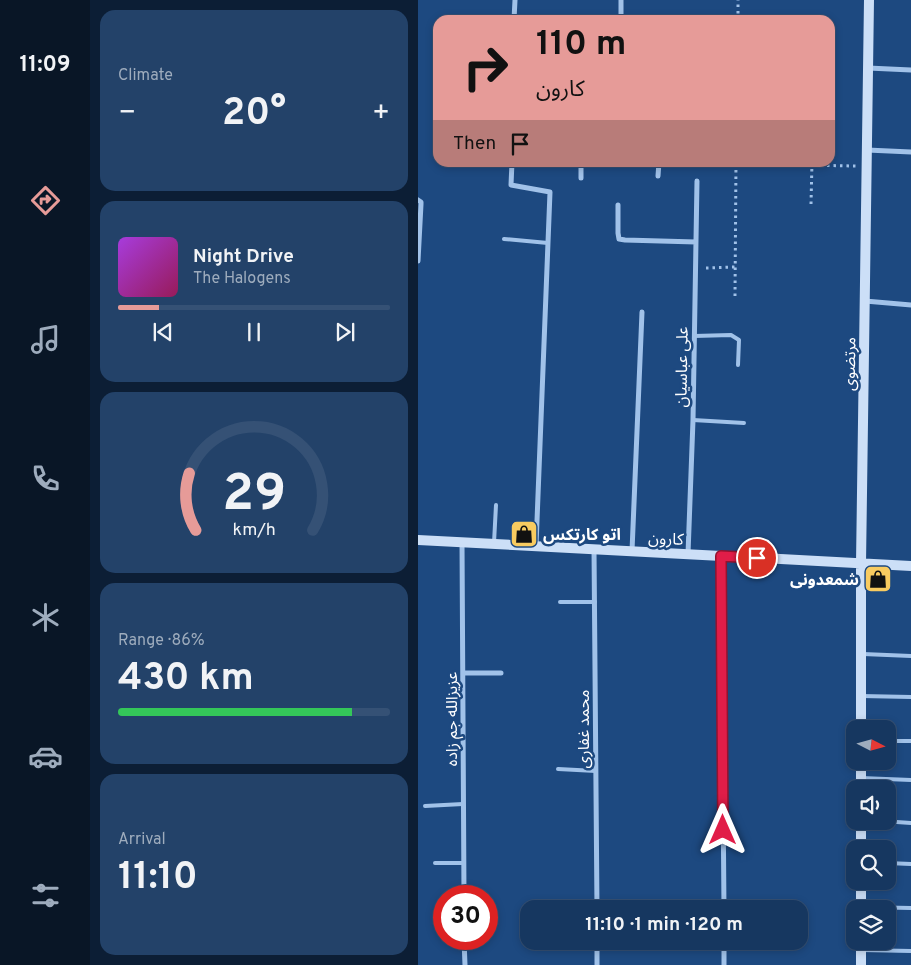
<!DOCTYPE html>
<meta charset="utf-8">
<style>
:root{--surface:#163760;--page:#234269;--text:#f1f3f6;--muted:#9eacbd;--line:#355175;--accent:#e69b98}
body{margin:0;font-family:Overpass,"Noto Sans Arabic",sans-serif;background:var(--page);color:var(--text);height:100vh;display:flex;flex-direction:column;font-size:19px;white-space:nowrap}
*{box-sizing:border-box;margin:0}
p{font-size:16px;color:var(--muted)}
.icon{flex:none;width:28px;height:28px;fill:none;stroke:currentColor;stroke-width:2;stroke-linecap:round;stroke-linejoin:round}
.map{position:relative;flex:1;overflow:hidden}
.panel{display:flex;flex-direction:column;gap:10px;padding:10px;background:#0c1e35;width:328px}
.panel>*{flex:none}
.banner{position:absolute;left:15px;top:15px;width:402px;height:152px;border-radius:15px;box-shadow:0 2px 8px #0003,0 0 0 1px var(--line);background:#e69b98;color:#111;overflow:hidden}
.needle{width:32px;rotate:96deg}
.tools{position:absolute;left:428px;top:720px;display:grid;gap:10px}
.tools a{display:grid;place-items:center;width:50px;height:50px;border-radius:10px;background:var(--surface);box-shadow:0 2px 8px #0003,0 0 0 1px var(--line);font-size:25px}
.speed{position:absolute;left:15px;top:885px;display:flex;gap:10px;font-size:25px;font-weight:700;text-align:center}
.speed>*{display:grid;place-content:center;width:65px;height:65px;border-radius:50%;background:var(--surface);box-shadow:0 2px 8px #0003,0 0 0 1px var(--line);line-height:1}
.speed .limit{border:8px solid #d22;background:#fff;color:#111}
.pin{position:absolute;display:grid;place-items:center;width:42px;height:42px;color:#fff;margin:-21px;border:2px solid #fff;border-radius:50%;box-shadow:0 1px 5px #0007}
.me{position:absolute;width:55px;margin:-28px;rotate:0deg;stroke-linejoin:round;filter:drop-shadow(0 0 4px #0008)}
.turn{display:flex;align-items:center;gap:18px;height:105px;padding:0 20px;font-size:22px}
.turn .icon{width:65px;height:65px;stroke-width:2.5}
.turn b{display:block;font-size:35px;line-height:42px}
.then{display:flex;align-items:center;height:48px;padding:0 20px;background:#0003;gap:10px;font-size:19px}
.big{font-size:38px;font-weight:700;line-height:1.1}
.panel .card{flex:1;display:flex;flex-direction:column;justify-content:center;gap:8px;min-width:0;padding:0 18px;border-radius:15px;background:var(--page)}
.panel .dial{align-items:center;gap:0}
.dial svg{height:130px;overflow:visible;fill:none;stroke:var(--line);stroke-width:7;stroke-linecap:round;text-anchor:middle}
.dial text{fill:var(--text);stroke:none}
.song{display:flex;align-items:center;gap:15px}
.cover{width:60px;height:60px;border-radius:8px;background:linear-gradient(135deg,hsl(280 70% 55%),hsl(330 70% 35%))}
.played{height:5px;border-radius:2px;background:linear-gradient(90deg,var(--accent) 15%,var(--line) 15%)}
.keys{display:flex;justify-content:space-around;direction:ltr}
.heat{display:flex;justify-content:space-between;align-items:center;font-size:28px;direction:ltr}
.charge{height:8px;border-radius:4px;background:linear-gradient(90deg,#34c759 86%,var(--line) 0)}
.trip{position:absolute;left:102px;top:900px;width:288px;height:50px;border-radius:15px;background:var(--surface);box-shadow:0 2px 8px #0003,0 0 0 1px var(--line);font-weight:700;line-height:50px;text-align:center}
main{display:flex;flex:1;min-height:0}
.tab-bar{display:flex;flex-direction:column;width:90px;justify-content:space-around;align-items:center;background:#091626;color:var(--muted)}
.tab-bar .icon{width:35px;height:35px}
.tab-bar .selected{color:var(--accent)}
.tab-bar b{font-size:22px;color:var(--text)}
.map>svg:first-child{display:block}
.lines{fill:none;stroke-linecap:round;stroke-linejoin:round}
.path{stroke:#a1c2e9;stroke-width:3;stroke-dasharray:2.5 4;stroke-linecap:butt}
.lane{stroke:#a1c2e9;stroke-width:4}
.street{stroke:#a1c2e9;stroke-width:5}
.secondary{stroke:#ccdff7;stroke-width:10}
.route-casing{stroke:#92132f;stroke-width:12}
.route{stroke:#e11d48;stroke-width:9}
.labels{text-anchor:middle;stroke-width:5;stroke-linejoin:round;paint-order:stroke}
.street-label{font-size:16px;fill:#fff;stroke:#1d4980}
.poi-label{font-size:16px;font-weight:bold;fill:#fff;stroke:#1d4980;text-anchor:start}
</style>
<main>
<nav class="tab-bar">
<b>11:09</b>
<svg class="icon selected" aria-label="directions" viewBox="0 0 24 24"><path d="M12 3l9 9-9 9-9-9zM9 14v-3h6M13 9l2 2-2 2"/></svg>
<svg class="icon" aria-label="music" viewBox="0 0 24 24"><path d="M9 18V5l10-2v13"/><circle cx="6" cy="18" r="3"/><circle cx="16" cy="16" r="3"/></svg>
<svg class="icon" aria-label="phone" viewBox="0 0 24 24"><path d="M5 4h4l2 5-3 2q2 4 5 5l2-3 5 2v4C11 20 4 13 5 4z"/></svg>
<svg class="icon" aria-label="climate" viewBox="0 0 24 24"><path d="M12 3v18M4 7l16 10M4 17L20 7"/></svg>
<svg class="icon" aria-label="car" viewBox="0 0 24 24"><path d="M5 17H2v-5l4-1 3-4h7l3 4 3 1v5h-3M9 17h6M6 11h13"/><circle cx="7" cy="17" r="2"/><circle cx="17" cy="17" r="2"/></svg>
<svg class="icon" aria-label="filters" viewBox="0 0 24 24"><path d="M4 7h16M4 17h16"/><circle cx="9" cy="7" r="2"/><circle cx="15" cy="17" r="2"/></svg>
</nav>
<section class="panel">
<div class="card"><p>Climate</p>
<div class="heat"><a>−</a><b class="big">20°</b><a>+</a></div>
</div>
<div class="card">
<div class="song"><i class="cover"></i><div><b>Night Drive</b><p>The Halogens</p></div></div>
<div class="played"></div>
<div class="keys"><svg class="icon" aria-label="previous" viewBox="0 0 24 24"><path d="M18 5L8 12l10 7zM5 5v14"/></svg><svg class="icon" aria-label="pause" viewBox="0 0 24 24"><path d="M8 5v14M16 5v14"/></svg><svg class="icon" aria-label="next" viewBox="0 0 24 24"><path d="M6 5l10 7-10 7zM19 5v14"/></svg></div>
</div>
<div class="card dial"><svg viewBox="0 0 100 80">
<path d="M14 69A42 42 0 1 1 86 69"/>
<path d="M14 69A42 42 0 0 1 10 34" stroke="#e69b98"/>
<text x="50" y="56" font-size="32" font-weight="700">29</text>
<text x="50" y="72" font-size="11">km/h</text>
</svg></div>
<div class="card"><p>Range · 86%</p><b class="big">430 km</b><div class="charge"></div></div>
<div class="card"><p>Arrival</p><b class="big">11:10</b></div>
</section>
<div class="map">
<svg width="494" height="965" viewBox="0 0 494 965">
<rect width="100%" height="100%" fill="#1d4980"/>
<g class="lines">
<path class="path" d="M320,20v-20
M318,164l120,2
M393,204l1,-42
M288,268l29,-1
M317,296l1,-134"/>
<path class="lane" d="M86,239l44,4
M276,336l37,-1 8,5 -1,25
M275,420l51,3
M76,543l2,-38
M142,602h35
M445,654l49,2
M443,696l51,1
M469,741h25
M140,769l38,2
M443,778l51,2
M7,806l38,-2
M464,821l30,2
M17,863h29
M469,863l25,1
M443,907l51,1
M443,950l51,1"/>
<path class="street" d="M203,0v20
M96,20l1,-20
M450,68l44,2
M449,150l45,2
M94,162l-1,23 39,7 -14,354
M240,176l1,-14
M163,178v-16
M0,200l3,2v2l-3,57
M200,205v28l1,6 6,1 71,2
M447,301l47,4
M44,542l2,354
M176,549l3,360
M214,551l10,-239
M270,554l5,-134 4,-239
M303,556l3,353
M45,673h38
M46,939l1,26
M179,941v24
M306,941v24"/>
<path class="secondary" d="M0,540l494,26
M443,729v-166l8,-563
M443,789v-28
M443,821v28
M443,909v-28
M443,941v24"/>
</g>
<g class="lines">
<g class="route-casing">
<path id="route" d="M305,830l-2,-274 36,2"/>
</g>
<use href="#route" class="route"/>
</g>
<defs>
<g id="shop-square" transform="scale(1.4375)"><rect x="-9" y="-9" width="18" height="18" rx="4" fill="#f8cb60" stroke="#1d4980"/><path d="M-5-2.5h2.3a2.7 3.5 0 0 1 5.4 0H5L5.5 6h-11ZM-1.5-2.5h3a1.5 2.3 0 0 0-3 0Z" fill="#111"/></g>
</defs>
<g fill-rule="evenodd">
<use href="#shop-square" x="106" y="534"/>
<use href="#shop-square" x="460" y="579"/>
</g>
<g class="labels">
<g class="street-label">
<text transform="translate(431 364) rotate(-89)" y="6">مرتضوی</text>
<text transform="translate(263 367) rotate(-89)" y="6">علی عباسیان</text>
<text transform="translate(248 538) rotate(3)" y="6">کارون</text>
<text transform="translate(33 719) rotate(-90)" y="6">عزیزالله جم زاده</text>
<text transform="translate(165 729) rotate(-90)" y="6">محمد غفاری</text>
</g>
<g class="poi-label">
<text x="125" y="540">اتو کارتکس</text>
<text x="441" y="585" text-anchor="end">شمعدونی</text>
</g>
</g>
</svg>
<div class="tools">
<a><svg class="needle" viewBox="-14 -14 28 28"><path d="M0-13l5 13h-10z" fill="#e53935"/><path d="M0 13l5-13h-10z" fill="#9eacbd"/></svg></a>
<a><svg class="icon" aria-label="sound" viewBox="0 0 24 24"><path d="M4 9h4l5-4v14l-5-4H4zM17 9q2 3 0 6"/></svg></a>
<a><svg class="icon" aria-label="search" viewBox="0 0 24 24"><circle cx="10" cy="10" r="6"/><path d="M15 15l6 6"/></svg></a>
<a><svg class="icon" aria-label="layers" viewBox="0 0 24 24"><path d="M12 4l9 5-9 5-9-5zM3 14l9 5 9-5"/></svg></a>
</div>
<div class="speed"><div class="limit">30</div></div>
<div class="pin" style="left:339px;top:558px;background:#d93025"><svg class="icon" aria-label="arrive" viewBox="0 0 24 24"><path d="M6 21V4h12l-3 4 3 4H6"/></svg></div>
<svg class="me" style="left:305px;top:830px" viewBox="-20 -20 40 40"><path d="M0-17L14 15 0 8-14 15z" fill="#e11d48" stroke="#fff" stroke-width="4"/></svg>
<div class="trip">11:10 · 1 min · 120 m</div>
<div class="banner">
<div class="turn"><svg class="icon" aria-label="right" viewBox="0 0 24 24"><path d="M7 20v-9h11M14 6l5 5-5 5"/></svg><div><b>110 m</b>کارون</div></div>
<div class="then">Then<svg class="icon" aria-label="arrive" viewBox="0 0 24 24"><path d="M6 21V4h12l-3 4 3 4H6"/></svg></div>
</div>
</div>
</main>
